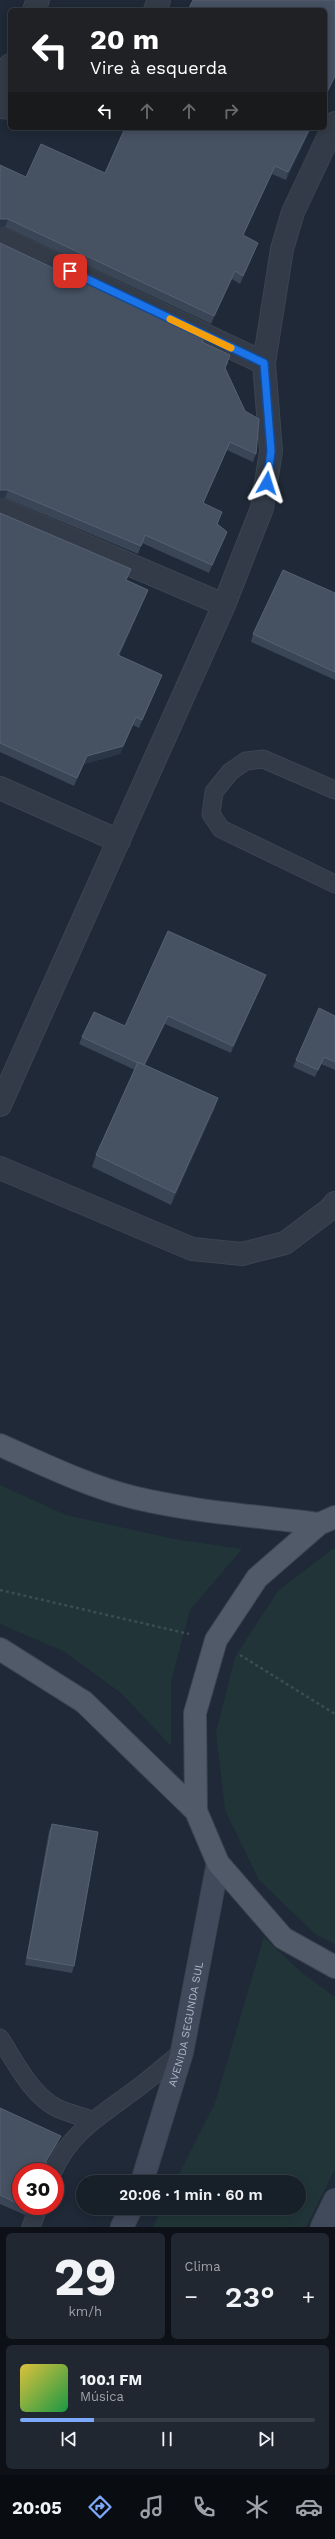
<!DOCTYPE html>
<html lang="pt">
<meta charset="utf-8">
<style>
:root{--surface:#171f29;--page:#202731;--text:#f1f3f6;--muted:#9ea2a8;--line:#363d46;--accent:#7ca9fa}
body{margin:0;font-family:"Work Sans",sans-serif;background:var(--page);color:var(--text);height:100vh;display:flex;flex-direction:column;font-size:15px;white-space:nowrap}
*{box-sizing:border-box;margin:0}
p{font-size:13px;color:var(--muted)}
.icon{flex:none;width:22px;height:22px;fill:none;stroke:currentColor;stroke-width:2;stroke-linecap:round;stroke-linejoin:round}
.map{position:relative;height:2227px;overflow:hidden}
.sheet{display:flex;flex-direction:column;gap:6px;padding:6px;background:#0d1117;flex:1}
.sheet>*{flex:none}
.guide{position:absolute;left:8px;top:8px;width:319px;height:122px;border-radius:6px;box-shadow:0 2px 10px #0003,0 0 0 1px var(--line);background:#202124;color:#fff;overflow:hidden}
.speed{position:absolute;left:12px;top:2163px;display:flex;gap:8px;font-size:20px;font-weight:700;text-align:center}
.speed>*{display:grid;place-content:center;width:52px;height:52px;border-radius:50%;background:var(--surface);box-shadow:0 2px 10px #0003,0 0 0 1px var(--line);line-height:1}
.speed .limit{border:6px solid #d22;background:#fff;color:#111}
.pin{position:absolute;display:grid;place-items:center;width:34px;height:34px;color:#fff;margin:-17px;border-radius:8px;box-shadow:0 2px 6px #0006}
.me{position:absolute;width:44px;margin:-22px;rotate:6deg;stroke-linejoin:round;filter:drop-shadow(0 0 3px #0008)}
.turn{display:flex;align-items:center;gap:14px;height:84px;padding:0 16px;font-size:18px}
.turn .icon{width:52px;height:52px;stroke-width:2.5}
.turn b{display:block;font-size:28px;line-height:34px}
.lanes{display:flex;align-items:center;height:38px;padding:0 16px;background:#0003;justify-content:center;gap:20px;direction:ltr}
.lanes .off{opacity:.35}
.big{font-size:30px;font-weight:600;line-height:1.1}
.sheet .widget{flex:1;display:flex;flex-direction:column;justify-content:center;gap:6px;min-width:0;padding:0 14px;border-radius:6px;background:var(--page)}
.sheet .dial{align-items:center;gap:0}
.dial b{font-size:52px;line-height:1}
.song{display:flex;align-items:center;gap:12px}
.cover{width:48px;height:48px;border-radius:6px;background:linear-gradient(135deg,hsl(50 70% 55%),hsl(140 70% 35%))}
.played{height:4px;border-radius:2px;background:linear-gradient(90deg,var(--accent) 25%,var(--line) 25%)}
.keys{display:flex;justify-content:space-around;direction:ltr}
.heat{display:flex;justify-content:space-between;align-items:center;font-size:22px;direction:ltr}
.sheet .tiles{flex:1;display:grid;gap:6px;grid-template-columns:1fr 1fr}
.widget:last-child{grid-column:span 2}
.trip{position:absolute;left:76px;top:2175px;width:230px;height:40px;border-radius:20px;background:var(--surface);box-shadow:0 2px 10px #0003,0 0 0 1px var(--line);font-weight:600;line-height:40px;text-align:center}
.dock{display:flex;height:64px;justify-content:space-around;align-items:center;background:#090c10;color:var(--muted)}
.dock .icon{width:28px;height:28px}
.dock .active{color:var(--accent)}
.dock b{font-size:18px;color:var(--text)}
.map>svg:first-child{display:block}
.green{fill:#213538}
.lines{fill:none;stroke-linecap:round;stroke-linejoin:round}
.service-casing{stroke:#3c4451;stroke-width:19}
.minor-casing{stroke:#3c4451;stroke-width:24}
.secondary-casing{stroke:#3c4451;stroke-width:24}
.primary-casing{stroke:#3c4451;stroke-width:24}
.path{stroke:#3a4e51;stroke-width:2.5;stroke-dasharray:3 3;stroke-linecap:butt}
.service{stroke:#333b48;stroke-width:17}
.minor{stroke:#333b48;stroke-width:22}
.secondary{stroke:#414a5b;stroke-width:22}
.primary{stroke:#505a68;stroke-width:22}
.wall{fill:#3a4556}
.shaded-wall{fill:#2a3545}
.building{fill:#465162;stroke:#566172}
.route-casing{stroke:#114b97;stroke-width:10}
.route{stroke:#1a73e8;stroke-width:7}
.slow{stroke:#f59e0b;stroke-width:7}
.labels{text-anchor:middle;stroke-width:4;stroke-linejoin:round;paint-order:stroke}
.street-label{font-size:11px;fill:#adb5c5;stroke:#18202c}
</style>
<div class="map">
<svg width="335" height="2227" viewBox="0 0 335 2227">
<rect width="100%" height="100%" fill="#1f2937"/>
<path class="green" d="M0,1485l66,30 108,24 68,10 -52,61 -19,72v64l-50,-53 -58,-42 -63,-27z
M335,1547v397l-20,-10 -56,-54 -34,-70 -9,-78 19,-75 43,-66z
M264,1937l37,35 34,25v172l-29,58h-153l9,-19h137v-26h-124l40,-79z"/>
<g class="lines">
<g class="service-casing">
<path id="service" d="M335,790l-72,-31 -17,2 -16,11 -16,20 -3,22 10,15 114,55
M0,2038c15,23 31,57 57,70 10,5 24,8 35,12
M53,2172c16,-40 53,-60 86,-85 15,-11 29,-24 43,-35
M31,2227l8,-21"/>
</g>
<g class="minor-casing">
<path id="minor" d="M34,10l4,-10
M155,10l4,-10
M0,89l10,-24
M0,107l10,1
M0,238l264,125
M0,509l224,96
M0,788l119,53
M0,1105l224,-500 38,-97 9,-57 -7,-88 18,-114 11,-37 42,-89
M0,1168l192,81 50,5 43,-11 45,-34 5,-6"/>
</g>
<g class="secondary-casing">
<g id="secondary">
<path id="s1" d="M142,2182l40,-130 36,-189"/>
<path d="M122,2227l9,-19"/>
<path d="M322,2227l13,-27"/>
</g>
</g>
<g class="primary-casing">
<path id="primary" d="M0,1445c43,19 90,42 136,53 59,14 122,18 183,26
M335,1517l-16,7 -62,54 -41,62 -21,73 1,98 22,52 65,75 52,29
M0,1649l84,53 112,109"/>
</g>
<path class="path" d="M0,1590l189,44
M240,1655l95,59"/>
<use href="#service" class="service"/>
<use href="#minor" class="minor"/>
<use href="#secondary" class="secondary"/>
<use href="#primary" class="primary"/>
</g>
<path class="wall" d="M125,128h186l-25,52 -14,-6 -29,61 12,16 -15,33 -8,-5 -21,45 -206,-97h-5l26,-50 79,-4z
M0,243l203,99 25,21 -3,5 31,86 -3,8 -26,-12 -24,54 15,20 9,8 -18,41 -67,-30 -4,11 -133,-56h-5z
M0,513l127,67 21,10 -3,8 -26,58 40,27 -20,45 -6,-3 -13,29 -36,10 -10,22 -74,-34z
M335,593v87l-84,-38 2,-8z
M263,982l-32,71 -66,-29 -20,41 73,33 -4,12 -43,95 -79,-38 4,-12 39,-85 -56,-26 3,-7 43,-11z
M335,1016v54l-14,-6 -6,13 -22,-10 3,-7z
M52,1824l22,142 -2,7 -47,-8 24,-134z
M0,2108l58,35 -11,20 -26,9v34h8l-4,9 -25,-11z"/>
<path class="shaded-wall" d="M335,76v2l-10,20v-2z
M310,128h1l-25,52 2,-8z
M275,166l-3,8 -32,69 3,-8z
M0,219h8l-3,8h-5z
M258,243l-3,8 -15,33 3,-8z
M235,271l-3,8 -21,45 3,-8z
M230,442l-3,8 -27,61 3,-8z
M0,490h8l-3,8h-5z
M227,532l-3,8 -15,33 3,-8z
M148,590l-3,8 -30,65 3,-8z
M162,675l-3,8 -20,45 3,-8z
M136,717l-16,37 -36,10 -10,22 3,-8 10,-22z
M266,975l-3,7 -32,71 2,-7z
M168,1016l-3,8 -24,49 2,-8z
M218,1098l-4,12 -43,95 4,-12z
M61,2136l-3,7 -14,25 2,-7z"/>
<path class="building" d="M193,0h142v76l-10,20v-86h-137z
M125,128h185l-22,44 -13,-6 -32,69 15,8 -15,33 -8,-5 -21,45 -206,-97h-8v-54l26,12 15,-33 64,29z
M0,243l204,96 -2,3 28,13 -5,13 20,43 14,8 -3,35 -26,-12 -27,61 19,9 -5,12 10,8 -15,33 -67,-30 -4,11 -133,-56h-8z
M0,513l131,56 -5,11 22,10 -30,65 44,20 -20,45 -6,-3 -13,29 -36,10 -10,22 -77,-35z
M283,570l52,23v79l-82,-38z
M168,931l98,44 -33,71 -65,-30 -24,49 -6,-3v1l-56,-26 12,-25 31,14z
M319,1008l16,8v46l-11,-5 -6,13 -22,-10z
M138,1062l80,36 -43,95 -79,-38z
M52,1824l46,8 -24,134 -47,-8z
M0,2108l61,28 -15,25 1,9 2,2h-28v33l-21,-10z"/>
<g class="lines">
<g class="route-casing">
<path id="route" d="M70,271l194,92 7,88 -4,32"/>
</g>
<use href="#route" class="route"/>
<path class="slow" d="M170,319l61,29"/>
</g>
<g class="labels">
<g class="street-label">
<text dy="4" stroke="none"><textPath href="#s1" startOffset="164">AVENIDA SEGUNDA SUL</textPath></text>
</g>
</g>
</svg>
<div class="speed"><div class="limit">30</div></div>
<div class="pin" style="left:70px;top:271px;background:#d93025"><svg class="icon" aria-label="arrive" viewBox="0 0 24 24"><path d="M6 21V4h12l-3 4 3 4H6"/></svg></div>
<svg class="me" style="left:267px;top:483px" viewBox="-20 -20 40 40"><path d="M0-17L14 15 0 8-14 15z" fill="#1a73e8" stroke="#fff" stroke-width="4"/></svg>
<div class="trip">20:06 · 1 min · 60 m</div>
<div class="guide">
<div class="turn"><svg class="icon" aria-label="left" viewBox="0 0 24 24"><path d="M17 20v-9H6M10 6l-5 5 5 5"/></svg><div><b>20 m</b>Vire à esquerda</div></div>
<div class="lanes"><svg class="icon" aria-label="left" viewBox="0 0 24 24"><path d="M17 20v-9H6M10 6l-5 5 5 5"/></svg><svg class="icon off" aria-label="ahead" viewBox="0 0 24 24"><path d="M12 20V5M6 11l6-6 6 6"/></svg><svg class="icon off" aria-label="ahead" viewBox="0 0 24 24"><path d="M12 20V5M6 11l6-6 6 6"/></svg><svg class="icon off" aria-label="right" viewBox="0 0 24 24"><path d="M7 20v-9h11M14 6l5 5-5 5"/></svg></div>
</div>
</div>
<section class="sheet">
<div class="tiles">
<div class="widget dial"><b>29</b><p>km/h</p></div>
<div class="widget"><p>Clima</p>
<div class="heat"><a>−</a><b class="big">23°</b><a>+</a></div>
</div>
<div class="widget">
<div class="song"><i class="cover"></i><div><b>100.1 FM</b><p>Música</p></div></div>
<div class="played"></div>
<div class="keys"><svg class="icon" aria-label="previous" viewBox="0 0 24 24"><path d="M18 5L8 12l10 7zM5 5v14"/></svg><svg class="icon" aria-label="pause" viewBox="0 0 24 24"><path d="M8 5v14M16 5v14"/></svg><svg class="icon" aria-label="next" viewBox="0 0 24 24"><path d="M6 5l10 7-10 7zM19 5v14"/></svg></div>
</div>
</div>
</section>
<nav class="dock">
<b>20:05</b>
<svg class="icon active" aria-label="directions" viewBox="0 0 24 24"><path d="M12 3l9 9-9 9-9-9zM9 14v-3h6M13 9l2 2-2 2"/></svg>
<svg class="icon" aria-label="music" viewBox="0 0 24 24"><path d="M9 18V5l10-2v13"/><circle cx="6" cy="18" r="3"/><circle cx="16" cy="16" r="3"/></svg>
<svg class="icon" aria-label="phone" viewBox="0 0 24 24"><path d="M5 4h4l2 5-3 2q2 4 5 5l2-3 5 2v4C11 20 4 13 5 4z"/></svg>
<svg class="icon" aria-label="climate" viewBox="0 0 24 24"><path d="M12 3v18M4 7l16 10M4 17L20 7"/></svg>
<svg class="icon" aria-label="car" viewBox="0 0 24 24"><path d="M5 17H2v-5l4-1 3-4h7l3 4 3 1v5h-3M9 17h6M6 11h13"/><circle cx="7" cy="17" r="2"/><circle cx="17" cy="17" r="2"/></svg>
</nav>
